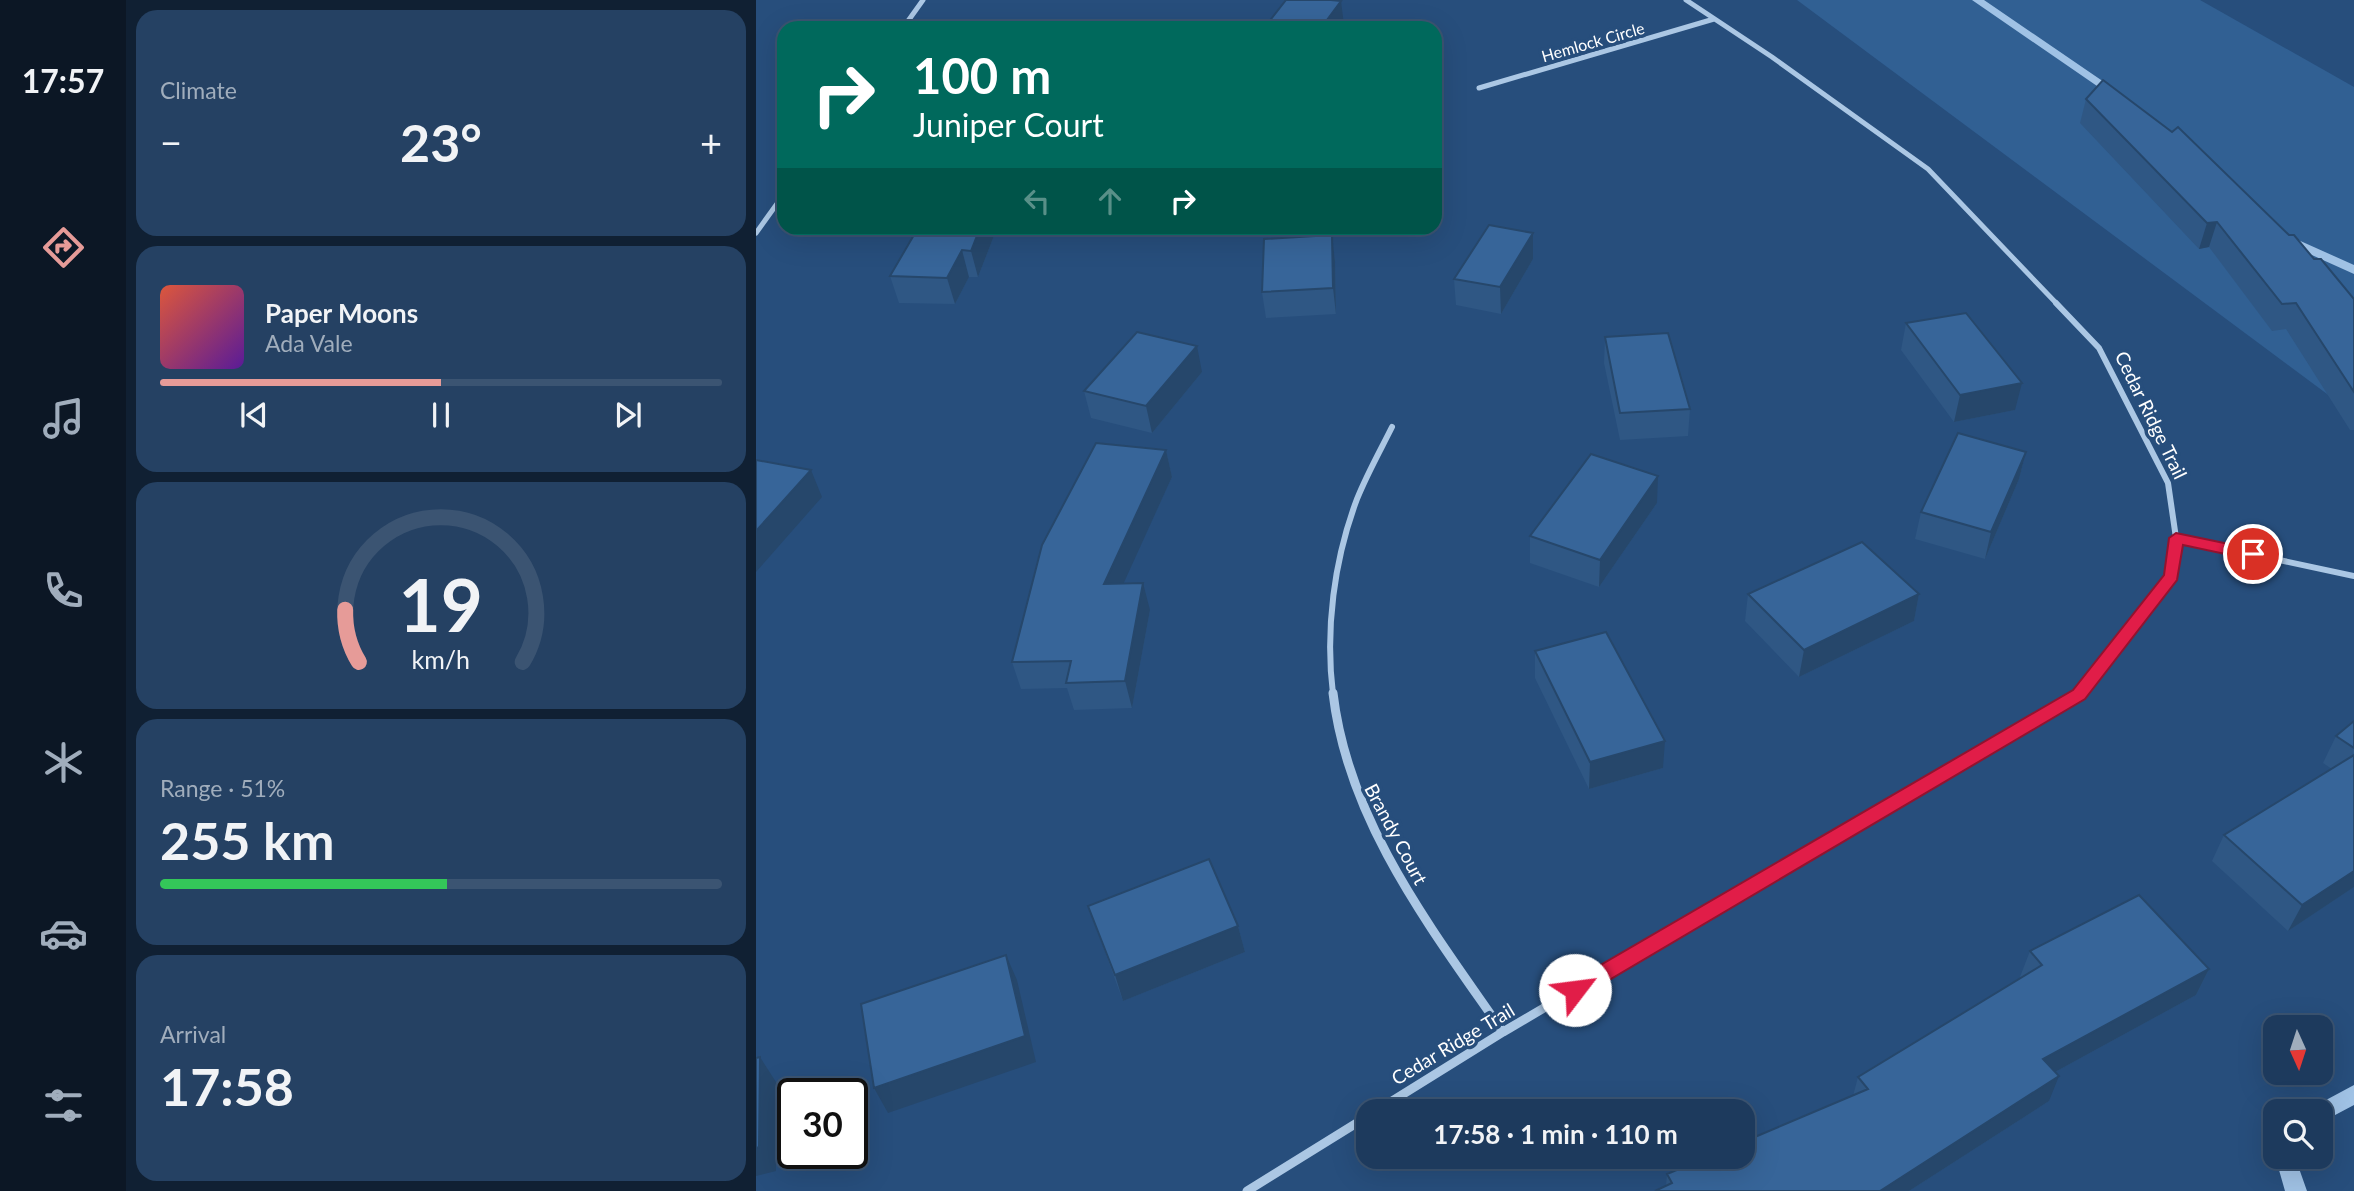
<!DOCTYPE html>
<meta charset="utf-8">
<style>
:root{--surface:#1d3a5d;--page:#254163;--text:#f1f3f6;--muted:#a0adbc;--line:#3b5472;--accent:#e69b98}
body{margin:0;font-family:Lato,sans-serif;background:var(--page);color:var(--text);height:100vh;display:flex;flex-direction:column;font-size:26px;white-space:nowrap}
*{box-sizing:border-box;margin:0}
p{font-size:23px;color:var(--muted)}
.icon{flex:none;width:38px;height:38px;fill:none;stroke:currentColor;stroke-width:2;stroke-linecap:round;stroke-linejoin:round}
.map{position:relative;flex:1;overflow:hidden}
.drawer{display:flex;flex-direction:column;gap:10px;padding:10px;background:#102033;width:630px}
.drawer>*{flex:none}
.top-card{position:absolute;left:21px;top:21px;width:665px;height:214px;border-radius:21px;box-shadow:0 7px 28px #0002,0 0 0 2px var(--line);background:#00695c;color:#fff;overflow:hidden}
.needle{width:46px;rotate:177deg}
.fabs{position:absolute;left:1507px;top:1015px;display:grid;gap:14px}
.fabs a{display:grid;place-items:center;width:70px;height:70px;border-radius:14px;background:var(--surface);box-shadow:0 7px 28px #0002,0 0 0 2px var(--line);font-size:35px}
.speed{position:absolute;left:21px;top:1078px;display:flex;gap:14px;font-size:35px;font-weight:700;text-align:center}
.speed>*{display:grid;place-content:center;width:91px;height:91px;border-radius:50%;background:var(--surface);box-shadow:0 7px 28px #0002,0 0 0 2px var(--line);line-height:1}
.speed .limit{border:4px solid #111;border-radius:10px;background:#fff;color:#111}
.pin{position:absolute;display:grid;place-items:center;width:60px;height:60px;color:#fff;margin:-30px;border:4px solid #fff;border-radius:50%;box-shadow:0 2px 7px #0007}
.me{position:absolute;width:77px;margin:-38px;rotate:60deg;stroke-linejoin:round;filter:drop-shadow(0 0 5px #0008)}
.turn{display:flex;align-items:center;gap:24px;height:147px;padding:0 21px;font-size:32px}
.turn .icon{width:91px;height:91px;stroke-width:2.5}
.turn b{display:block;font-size:49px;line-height:60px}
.lanes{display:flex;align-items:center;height:66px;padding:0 21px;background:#0003;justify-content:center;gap:35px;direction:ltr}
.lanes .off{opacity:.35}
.big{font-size:52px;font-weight:700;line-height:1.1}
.drawer .widget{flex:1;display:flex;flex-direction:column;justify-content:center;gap:10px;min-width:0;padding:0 24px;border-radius:21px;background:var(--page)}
.drawer .dial{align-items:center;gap:0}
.dial svg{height:182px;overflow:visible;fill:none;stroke:var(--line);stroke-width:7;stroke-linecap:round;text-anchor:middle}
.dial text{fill:var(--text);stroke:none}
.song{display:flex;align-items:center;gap:21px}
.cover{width:84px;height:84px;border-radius:10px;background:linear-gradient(135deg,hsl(10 70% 55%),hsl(270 70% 35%))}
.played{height:7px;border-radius:4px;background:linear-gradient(90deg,var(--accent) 50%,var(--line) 50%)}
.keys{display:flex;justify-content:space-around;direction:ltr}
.heat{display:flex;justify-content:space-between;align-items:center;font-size:38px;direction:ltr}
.charge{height:10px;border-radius:5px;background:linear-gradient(90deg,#34c759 51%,var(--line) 0)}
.trip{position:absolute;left:600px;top:1099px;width:399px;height:70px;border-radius:21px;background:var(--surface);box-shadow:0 7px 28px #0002,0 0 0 2px var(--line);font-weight:700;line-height:70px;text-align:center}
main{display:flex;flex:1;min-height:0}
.tabs{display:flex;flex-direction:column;width:126px;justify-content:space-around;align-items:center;background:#0c1725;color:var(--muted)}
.tabs .icon{width:49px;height:49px}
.tabs .on{color:var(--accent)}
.tabs b{font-size:32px;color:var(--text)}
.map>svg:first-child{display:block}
.green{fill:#316093}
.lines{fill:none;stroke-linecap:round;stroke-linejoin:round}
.stream{fill:#a0c2e5;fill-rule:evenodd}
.minor-far2{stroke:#abc7e4;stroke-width:5}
.minor-far1{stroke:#abc7e4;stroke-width:6}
.minor{stroke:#abc7e4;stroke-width:9}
.wall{fill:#2f5784}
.shaded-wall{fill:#26476b}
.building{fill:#376599;stroke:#26476b;stroke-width:2}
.route{fill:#e11d48;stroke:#92132f;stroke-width:2}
.labels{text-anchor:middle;stroke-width:7;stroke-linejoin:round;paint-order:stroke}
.far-street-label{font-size:16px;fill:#fff;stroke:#274e7c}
.street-label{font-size:19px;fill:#fff;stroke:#274e7c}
</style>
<main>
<nav class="tabs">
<b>17:57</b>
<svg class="icon on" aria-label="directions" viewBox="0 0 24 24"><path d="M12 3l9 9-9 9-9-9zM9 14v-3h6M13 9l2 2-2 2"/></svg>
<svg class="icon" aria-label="music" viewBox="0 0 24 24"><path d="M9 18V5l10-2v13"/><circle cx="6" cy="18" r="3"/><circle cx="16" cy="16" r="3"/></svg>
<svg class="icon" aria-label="phone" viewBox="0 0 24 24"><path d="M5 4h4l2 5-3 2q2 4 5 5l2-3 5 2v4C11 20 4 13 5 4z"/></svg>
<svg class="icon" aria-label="climate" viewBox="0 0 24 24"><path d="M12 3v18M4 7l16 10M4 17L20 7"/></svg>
<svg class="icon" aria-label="car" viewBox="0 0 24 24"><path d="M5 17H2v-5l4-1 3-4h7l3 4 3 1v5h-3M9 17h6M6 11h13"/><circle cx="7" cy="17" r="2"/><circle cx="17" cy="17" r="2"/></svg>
<svg class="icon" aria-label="filters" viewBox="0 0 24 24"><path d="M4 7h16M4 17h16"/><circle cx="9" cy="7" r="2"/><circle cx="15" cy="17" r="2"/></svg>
</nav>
<section class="drawer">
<div class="widget"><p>Climate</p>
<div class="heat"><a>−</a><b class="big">23°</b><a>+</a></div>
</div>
<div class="widget">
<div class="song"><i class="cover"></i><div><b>Paper Moons</b><p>Ada Vale</p></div></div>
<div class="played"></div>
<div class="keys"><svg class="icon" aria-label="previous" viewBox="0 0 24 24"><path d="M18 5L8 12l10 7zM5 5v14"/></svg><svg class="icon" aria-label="pause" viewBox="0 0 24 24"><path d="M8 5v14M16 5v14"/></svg><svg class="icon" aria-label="next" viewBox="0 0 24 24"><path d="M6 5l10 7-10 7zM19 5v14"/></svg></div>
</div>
<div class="widget dial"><svg viewBox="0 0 100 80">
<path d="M14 69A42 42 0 1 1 86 69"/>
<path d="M14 69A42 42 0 0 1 8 46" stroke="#e69b98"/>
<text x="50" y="56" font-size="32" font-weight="700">19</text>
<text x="50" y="72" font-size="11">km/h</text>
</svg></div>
<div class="widget"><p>Range · 51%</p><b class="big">255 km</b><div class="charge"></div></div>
<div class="widget"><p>Arrival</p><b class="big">17:58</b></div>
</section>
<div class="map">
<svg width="1598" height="1191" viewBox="0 0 1598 1191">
<rect width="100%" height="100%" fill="#274e7c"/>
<path class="green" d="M1041,0h403l154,87v327z"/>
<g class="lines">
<path class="stream" d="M1216,0h12l139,95 -10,2z
M1531,235l67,30v9l-71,-32 -2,-3z
M1598,1085v20l-34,18v-12h-9l2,-4z
M1519,1156l20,1 12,34h-22z"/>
<path class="minor-far2" d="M930,0l86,57 156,112 130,136
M147,28l20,-28
M723,88l235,-69
M0,233l28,-39"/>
<path class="minor-far1" d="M1300,303l43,45 69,135 8,55 -4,38 -94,118
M1420,538l178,38
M577,694c-8,-64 1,-134 24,-195 10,-25 23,-48 35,-72"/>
<path class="minor" d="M577,693c15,129 98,235 170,339
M620,1111l127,-79 577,-339
M491,1191l121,-75"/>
</g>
<path class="wall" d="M1330,99l228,160 40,40v131h-4l-64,-101 -14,2 -63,-84 -10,2 -119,-126z
M241,228l-19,49h-9l-14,27 -56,-1 -9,-27z
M777,233v26l-32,55 -45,-9 -2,-26z
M576,235l3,26 1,53 -70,4 -4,-26z
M1150,323l109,87 -61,12 -53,-72z
M849,337l85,72 -2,27 -68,4 -16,-77z
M446,372l-50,61 -61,-15 -7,-27z
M410,450l6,27 -49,106 27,27 -18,98 -58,2 -7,-22 -46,1 -9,-27z
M1270,452l-7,27 -34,80 -70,-20 6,-27z
M901,503l-58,84 -69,-24v-27z
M992,594h171l-5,27 -115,56 -54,-56z
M779,651l128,117 -74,21 -54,-111z
M1598,721v166l-66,44 -76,-70 12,-26 108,-66 -9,-6 13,-27z
M332,906l150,20 7,26 -122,49z
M1274,951l179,18 -13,26 -141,77 -6,29 -140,90h-254l11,-5 1,-12 186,-78 5,-19 163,-99 -1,-1z"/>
<path class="shaded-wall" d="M585,1l3,24 -2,3h-21z
M1461,222l-8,25 -10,2 8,-26z
M224,228h17l-19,49 -7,-26z
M777,233v26l-32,55 -1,-27z
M576,235l3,26 1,53 -3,-26z
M206,250l7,27 -14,27 -8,-26z
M441,346l5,26 -50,61 -6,-27z
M1266,383l-7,27 -61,12 6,-27z
M410,450l6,27 -61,134 -7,-27z
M1270,452l-7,27 -34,80 6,-27z
M55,470l11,27 -66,75v-41z
M902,476l-1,27 -58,84 1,-27z
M387,583l7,27 -18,98 -7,-27z
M1163,594l-5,27 -115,56 5,-27z
M909,741l-2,27 -74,21 1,-27z
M1598,871v16l-66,44 14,-26z
M482,926l7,26 -122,49 -8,-26z
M250,955l11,25 19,82 -148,51 -14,-25z
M1453,969l-13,26 -163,89 10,-25z
M4,1057l16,25v89l-20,5v-28z
M1303,1076l-10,25 -140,90h-29z"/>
<path class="building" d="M530,0h45l10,1 -20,27h-57z
M1347,80l69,52 6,-5 111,108h5l20,24h7l33,40v93l-58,-89 -14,1 -65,-82 -10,1 -121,-124z
M733,225l44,8 -33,54 -46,-8z
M162,228h62l-9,23 -9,-1 -15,28 -57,-2z
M576,235l1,53 -71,4 2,-53z
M1210,313l56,70 -62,12 -54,-72z
M381,332l60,14 -51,60 -62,-15z
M912,333l22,76 -70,4 -15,-76z
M1202,433l68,19 -35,80 -70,-20z
M340,443l70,7 -62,134 39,-1 -18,98 -59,2 5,-22 -59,1 30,-117z
M835,454l67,22 -58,84 -70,-24z
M0,460l55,10 -55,61z
M1106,542l57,52 -115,56 -56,-56z
M850,632l59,109 -75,21 -55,-111z
M1598,721v27l-18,-12z
M1598,755v116l-52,34 -78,-70z
M453,859l29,67 -123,49 -27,-69z
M1383,895l70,74 -166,90 16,17 -179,115h-225l17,-8 -5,-9 41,-17h35v-15l125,-53 -10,-12 184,-112 -12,-14z
M250,955l19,81 -151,52 -13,-84z
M4,1057l-1,90 -3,1v-90z"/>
<path class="route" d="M1420,533l77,16 7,5 -7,6 -70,-15 -6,35 -92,119 -503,297 -7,3 -7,-3 -2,-6 2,-6 505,-294 91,-115 5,-37z"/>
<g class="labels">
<g class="far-street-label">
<text transform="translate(837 42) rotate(-16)" y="6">Hemlock Circle</text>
</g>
<g class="street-label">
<text transform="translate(1395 415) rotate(64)" y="7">Cedar Ridge Trail</text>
<text transform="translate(640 834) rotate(62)" y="7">Brandy Court</text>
<text transform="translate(697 1044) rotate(-31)" y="7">Cedar Ridge Trail</text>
</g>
</g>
</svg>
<div class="fabs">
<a><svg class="needle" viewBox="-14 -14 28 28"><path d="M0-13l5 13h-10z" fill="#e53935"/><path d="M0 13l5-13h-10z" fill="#a0adbc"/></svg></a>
<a><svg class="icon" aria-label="search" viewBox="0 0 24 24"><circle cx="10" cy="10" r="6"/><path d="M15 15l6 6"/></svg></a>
</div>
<div class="speed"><div class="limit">30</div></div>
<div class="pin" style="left:1497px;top:554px;background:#d93025"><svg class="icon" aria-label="arrive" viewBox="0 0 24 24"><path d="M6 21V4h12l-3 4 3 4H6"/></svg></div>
<svg class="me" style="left:819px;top:990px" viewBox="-20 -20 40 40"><circle r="19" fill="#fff"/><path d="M0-13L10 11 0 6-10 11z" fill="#e11d48"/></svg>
<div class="trip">17:58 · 1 min · 110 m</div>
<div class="top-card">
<div class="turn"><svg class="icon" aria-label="right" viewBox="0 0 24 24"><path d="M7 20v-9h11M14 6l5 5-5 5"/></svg><div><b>100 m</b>Juniper Court</div></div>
<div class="lanes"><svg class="icon off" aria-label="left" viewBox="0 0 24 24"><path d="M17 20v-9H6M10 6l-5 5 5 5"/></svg><svg class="icon off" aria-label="ahead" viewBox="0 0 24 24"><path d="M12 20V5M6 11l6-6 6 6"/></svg><svg class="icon" aria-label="right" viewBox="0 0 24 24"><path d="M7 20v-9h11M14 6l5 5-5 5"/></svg></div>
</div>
</div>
</main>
